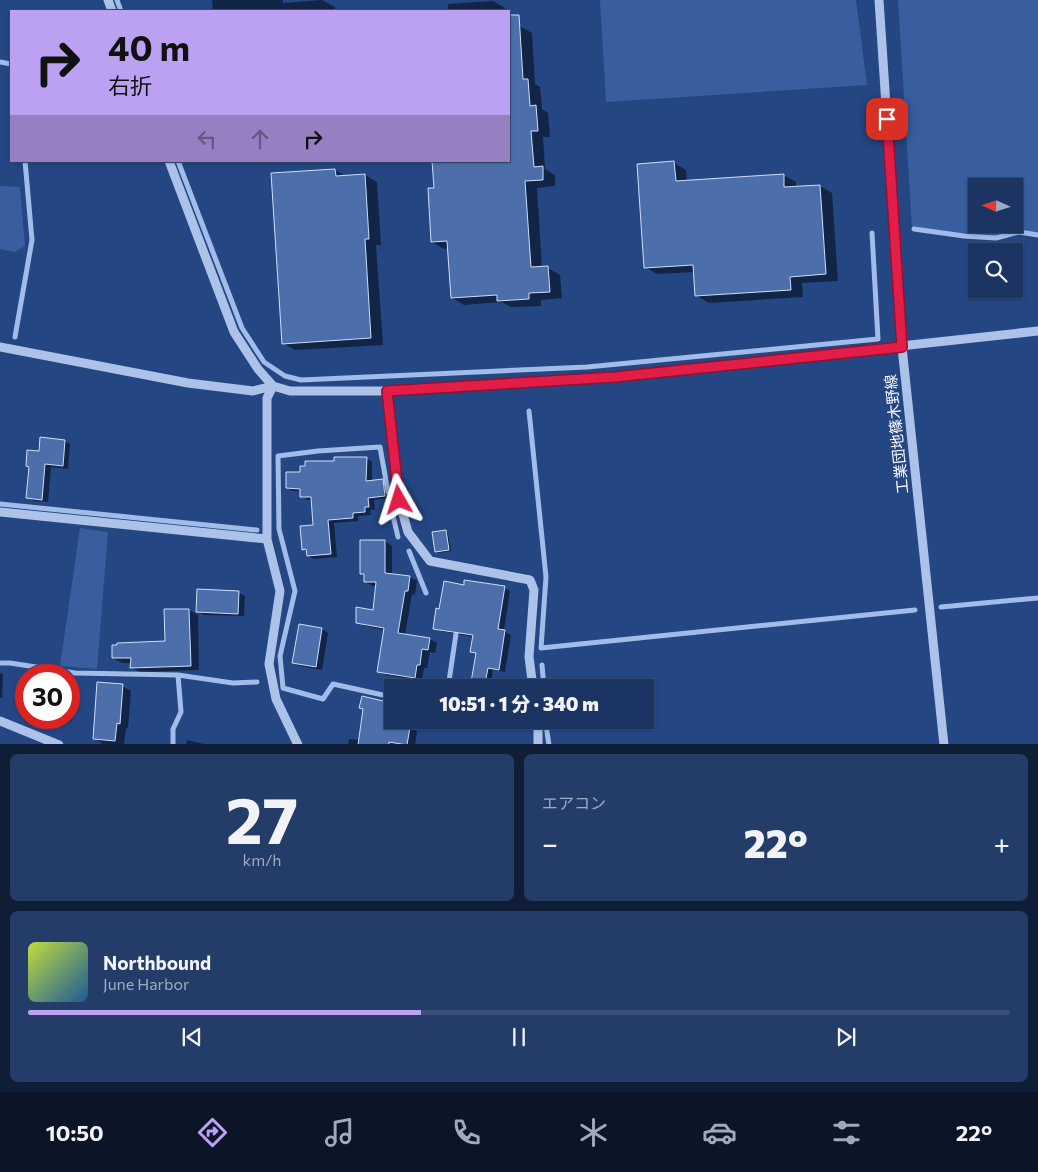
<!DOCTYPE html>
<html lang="ja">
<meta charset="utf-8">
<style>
:root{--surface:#1b3462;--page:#243c68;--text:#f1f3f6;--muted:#a0aabe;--line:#394f77;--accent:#bca0f2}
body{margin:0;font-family:Commissioner,"Noto Sans JP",sans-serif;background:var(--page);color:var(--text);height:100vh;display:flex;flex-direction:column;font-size:19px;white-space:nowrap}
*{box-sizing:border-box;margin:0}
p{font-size:16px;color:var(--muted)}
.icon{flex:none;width:28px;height:28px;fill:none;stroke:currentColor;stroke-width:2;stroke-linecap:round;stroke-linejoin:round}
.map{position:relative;height:744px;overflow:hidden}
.drawer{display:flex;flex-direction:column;gap:10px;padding:10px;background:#0f1d36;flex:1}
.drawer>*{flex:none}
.top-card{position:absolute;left:10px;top:10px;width:500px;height:152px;border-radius:0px;box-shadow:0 1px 4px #0004,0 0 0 1px var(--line);background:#bca0f2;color:#111;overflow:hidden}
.needle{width:32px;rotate:273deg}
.fabs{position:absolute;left:968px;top:178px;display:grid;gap:10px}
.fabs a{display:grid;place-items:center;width:55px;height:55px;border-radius:0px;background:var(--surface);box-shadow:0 1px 4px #0004,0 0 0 1px var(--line);font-size:25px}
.speed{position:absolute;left:15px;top:664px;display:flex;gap:10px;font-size:25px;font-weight:700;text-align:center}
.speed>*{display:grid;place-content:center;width:65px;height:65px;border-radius:50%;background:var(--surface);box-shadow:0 1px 4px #0004,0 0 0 1px var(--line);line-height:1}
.speed .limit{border:8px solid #d22;background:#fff;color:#111}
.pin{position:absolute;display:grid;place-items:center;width:42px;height:42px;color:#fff;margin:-21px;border-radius:10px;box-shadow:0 2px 8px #0006}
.me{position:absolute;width:55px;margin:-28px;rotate:354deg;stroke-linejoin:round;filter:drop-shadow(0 0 4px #0008)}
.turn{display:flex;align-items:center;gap:18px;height:105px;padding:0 15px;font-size:22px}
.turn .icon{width:65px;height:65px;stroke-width:2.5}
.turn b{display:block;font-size:35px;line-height:42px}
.lanes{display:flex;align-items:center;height:48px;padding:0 15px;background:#0003;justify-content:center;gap:25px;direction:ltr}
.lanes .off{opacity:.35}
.big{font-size:38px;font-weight:800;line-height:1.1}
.drawer .tile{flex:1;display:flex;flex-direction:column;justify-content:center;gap:8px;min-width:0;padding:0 18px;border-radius:8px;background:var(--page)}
.drawer .dial{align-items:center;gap:0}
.dial b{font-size:65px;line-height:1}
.song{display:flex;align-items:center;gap:15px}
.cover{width:60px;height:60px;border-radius:8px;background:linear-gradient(135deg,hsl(70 70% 55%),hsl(210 70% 35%))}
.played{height:5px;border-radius:2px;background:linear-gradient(90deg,var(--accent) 40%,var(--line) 40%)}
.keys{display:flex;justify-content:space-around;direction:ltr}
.heat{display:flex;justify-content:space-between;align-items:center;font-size:28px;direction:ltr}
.drawer .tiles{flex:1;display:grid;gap:10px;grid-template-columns:1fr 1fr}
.tile:last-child{grid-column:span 2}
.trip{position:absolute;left:384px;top:679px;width:270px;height:50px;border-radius:0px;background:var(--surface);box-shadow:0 1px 4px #0004,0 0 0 1px var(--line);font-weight:800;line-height:50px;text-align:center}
.tabs{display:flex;height:80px;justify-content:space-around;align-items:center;background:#0b1527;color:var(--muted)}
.tabs .icon{width:35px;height:35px}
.tabs .on{color:var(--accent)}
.tabs b{font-size:22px;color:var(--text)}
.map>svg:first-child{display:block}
.green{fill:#385ea0;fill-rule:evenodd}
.shadow{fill:#0007}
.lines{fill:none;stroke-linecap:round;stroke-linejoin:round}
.stream{stroke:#a1bce9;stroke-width:5}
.building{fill:#4c6fab;stroke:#d0def6}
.minor{stroke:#acc2e8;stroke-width:9}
.route-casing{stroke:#92132f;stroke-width:12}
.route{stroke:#e11d48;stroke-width:9}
.labels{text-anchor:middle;stroke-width:5;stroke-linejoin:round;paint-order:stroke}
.street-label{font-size:15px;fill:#fff;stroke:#244683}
</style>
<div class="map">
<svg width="1038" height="745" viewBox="0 0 1038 745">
<rect width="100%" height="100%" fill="#244683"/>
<path class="green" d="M600,0h256l11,85 -261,17z
M898,0h140v233l-19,-2 -23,6 -84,-9zM976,186h38v38h-38z
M0,186l20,1 5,59 -10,6 -15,-3z
M80,528l28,4 -11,137 -37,-3z"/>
<path class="shadow" d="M212,0h71v3l39,-3 13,7v4h-122z
M493,1l12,7 1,3h-58v-7z
M519,26l13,7 3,51 5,3 2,22 6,4 2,24h-7l2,32 10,6v11l-18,2 5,80h6l12,7 2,23 -21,2v6l-30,1 -9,-5 -38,3 -12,-7 -3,-50 -5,1 -12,-7 3,-53 74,-28v-134z
M674,163l12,7 1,12 96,-7 13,7v6l24,-2 12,7 6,88 -36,2 1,14 -94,6 -12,-7 -2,-24 -38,2 -12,-7z
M335,170l10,6 20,-1 12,7 4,63h-5l7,100 -88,5 -12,-7z
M64,441l6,3 -2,25 -17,-2 -3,35 -14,-1 -6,-4 12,-45z
M366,458l6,4v20l10,-2 6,4 2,14 -16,2 1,10h-5l1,5 -13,1v5l-24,2 3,34 -23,2 -6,-3v-4l-5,-3 12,-23 -2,-26h-5l-6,-3v-6h-9l-6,-3 15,-15 33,-11z
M446,531l2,2 3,18 -12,2 -3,-2z
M385,541l7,5v29l18,2 7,4 -2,14 -3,-1 -7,41 25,4 7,4 -2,10 -5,-1 -3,16h-3l-2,13 -36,-6 -7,-4 6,-41 -20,-4 -7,-4 16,-11 3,-25h-4l-8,-4 1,-6 -5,-3z
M465,586l40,2 5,3 -6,40 7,4 -6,37 -12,-2 -3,18h-21l1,-7 3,1 4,-28 -5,-3 2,-14 -34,-6 -6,-3 6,-18z
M198,591l41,2 6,3 -1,20 -40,-1 -6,-4z
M166,610h23l9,5 1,55 -59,2 -9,-5 1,-4h-10l-9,-5 54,-16z
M300,626l22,3 6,4 -6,37 -22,-4 -6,-3z
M0,673l3,1 -1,24h-2z
M23,678h3v31l-7,-4z
M69,681l11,6 -1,13h-5l-3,22 -19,-3 -3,-1h20z
M122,686l9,5 -3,37h-2l-2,17 -21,-1 -9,-6z
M363,697l29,7v16h26l-3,10 2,2 -2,13 -34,-2v2h-33l1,-6 11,1 4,-30 -4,-2z
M187,740l21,5h-22z"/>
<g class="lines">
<path class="stream" d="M117,0l4,11
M0,62l11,2
M178,161l64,167 22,34 21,14 16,4 286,-13 291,-28 -6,-106
M914,229l50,7 32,2 23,-6 19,3
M15,337l17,-97 -7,-79
M529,411l17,166 -5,71 374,-38
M388,492l-8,-45 -62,4 -40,5 1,73 16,62 -15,65 3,32 40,11 10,-15 59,13
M0,504l257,26
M392,512l6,25
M409,551l17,42
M941,607l97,-9
M0,663h10l65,10 103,2 55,8 24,-1
M542,665l2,23
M448,688l9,-61
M497,720l42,8 7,-3v-5
M546,725l3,20
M173,745v-16l8,-17 -3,-37"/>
</g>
<path class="building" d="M509,15h10l4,64h5l2,27 6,-1 2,26h-7l3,36 9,-1v14l-18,1 6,86 17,-1 2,26 -21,1v6l-32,2v-6l-46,3 -4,-57 -16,1 -3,-54h6l-2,-27h77z
M674,161l2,20 108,-7v13l36,-2 6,89 -36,3 1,13 -96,6 -2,-31 -49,3 -7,-104z
M335,169l1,7 29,-2 4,65h-4l6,99 -89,6 -11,-171z
M40,437l25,3 -2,26 -18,-2 -3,36 -16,-2 3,-31 -3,-1 1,-16 12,1z
M334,457h33l-1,24 17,-2 2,17 -17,2 1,9h-4v5l-12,1v5l-25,2 3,34 -24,2 -1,-7 -4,1 -2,-24 13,-1 -2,-28h-11v-8l-14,-1v-16h14v-6h5v-5h29z
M446,530l3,20 -14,2 -3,-20z
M360,540h25v33l25,3 -2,15h-3l-7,42 32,5 -2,12 -6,-1 -2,16h-3l-2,13 -38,-6 7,-44 -28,-5v-16l17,3 3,-28h-12v-8h-4z
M464,580l41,6 -7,43 7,1 -6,40 -11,-2 -4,20h-14l6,-35 -6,-1 3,-17 -40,-6 3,-21 3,1 5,-28 20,4z
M197,589l42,2 -1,23 -42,-2z
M164,609h25l2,57 -61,2 1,-10h-19v-13h5v-2l48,-2z
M299,624l23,4 -6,39 -24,-4z
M97,682l26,2 -3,40 -3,-1 -2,18 -22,-2z
M362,696l30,7v17h17l-1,6 2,1 -3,18 -18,-3v3h-31l5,-36 -4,-1z"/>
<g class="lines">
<path class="minor" d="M108,0l4,11
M879,0l23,347 42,398
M169,161l65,171 24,37 15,17 17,5h97l228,-14 423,-46
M0,347l188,36 65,8 20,-5
M273,386l-6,12v141l13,52 -11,73 7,35 22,46
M387,391l12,109 9,32 22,29 100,19 4,10 -5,67 4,31
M0,512l267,27
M0,721l59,24
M538,745v-25"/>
</g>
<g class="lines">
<g class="route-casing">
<path id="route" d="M399,500l-12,-109 228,-14 287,-30 -15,-228"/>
</g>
<use href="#route" class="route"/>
</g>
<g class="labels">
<g class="street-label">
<text transform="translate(897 434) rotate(-96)" y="5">工業団地篠木野線</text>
</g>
</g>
</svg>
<div class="fabs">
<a><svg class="needle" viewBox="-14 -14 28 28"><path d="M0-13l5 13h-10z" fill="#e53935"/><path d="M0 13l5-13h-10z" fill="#a0aabe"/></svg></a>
<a><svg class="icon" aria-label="search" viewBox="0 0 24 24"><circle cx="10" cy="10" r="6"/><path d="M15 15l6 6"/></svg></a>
</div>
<div class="speed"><div class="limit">30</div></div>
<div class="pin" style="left:887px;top:119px;background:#d93025"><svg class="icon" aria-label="arrive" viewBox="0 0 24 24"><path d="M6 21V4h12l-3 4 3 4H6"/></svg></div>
<svg class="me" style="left:399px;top:500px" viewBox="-20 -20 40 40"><path d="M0-17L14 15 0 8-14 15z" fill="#e11d48" stroke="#fff" stroke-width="4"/></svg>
<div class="trip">10:51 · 1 分 · 340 m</div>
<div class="top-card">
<div class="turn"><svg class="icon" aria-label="right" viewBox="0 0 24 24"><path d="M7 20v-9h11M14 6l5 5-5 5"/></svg><div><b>40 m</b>右折</div></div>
<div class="lanes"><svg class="icon off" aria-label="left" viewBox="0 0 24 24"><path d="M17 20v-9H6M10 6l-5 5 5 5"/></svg><svg class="icon off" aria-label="ahead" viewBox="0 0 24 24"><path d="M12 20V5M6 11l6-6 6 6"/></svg><svg class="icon" aria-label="right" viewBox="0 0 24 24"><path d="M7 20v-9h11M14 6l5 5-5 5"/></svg></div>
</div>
</div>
<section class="drawer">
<div class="tiles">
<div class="tile dial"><b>27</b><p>km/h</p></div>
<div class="tile"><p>エアコン</p>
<div class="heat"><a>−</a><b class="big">22°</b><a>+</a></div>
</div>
<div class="tile">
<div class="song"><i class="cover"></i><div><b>Northbound</b><p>June Harbor</p></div></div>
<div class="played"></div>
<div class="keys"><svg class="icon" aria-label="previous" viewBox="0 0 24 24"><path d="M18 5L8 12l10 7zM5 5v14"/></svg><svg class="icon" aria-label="pause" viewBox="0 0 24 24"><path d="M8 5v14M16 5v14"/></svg><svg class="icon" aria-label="next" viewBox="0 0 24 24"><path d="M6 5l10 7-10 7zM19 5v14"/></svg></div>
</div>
</div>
</section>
<nav class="tabs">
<b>10:50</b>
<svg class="icon on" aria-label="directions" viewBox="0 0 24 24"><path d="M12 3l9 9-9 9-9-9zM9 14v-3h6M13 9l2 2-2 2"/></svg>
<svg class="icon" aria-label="music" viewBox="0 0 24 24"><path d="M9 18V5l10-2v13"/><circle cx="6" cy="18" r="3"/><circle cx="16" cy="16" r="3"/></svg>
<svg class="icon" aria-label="phone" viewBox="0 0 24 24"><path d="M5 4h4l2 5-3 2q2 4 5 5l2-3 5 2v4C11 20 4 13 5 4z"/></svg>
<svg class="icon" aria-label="climate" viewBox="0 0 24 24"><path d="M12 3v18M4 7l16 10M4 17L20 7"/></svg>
<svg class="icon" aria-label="car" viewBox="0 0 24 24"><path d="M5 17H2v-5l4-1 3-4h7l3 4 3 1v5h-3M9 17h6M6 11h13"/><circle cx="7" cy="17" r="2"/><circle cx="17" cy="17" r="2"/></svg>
<svg class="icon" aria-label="filters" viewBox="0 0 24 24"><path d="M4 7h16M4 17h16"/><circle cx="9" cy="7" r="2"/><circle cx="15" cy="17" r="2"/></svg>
<b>22°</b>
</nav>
